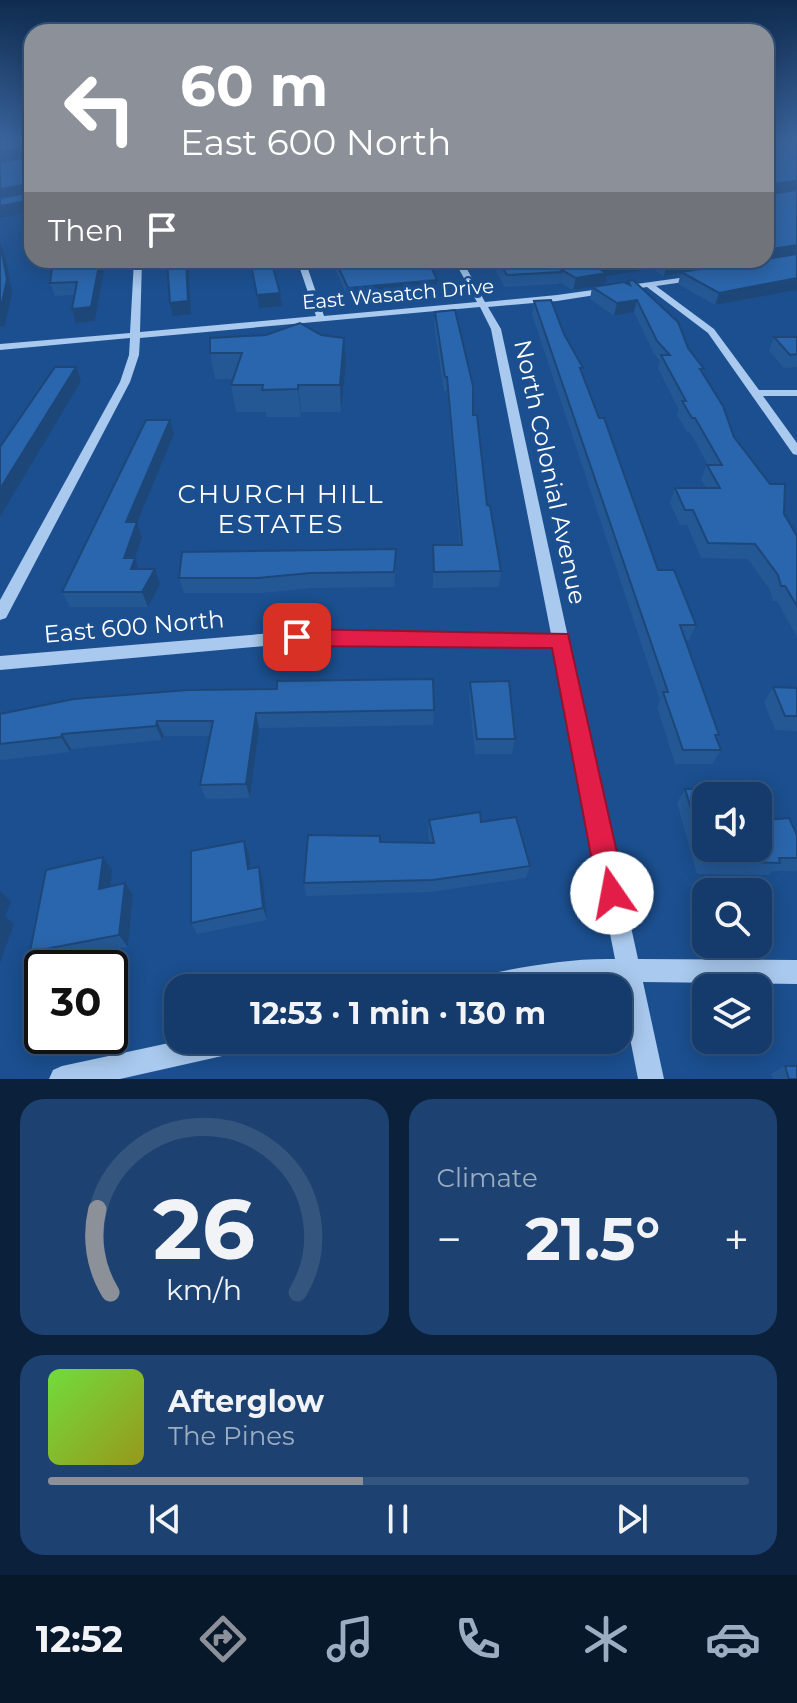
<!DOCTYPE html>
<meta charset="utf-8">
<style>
:root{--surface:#143b6b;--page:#1d4271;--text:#f1f3f6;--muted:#9dadc1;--line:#33557e;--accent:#8c9099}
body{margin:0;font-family:Montserrat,sans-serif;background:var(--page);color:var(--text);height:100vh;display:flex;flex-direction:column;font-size:30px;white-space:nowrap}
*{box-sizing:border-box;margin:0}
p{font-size:26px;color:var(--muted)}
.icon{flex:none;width:44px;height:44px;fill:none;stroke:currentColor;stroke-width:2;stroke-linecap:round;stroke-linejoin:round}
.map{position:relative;height:1079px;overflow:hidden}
.sheet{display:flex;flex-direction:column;gap:20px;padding:20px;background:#0b203b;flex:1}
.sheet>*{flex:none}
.top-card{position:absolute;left:24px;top:24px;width:750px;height:244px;border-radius:24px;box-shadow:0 4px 20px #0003,0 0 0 2px var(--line);background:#8c9099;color:#fff;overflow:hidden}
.buttons{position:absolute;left:692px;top:782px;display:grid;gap:16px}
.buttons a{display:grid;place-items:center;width:80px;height:80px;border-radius:16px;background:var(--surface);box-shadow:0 4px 20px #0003,0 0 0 2px var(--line);font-size:40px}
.speed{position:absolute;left:24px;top:950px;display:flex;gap:16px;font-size:40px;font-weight:700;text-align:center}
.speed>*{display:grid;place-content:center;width:104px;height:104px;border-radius:50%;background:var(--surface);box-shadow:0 4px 20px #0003,0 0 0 2px var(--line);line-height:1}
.speed .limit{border:4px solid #111;border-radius:12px;background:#fff;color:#111}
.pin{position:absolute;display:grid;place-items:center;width:68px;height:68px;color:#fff;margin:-34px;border-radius:16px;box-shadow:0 4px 12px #0006}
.me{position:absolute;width:88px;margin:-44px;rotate:348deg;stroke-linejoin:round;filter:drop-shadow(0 0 6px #0008)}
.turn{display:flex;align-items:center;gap:28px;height:168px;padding:0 24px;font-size:36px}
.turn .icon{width:104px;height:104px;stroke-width:2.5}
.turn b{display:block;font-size:56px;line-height:68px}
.then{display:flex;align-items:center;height:76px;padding:0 24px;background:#0003;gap:16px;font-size:30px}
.big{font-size:60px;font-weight:700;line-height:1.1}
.sheet .tile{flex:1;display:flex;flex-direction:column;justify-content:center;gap:12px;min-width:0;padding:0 28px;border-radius:24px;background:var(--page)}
.sheet .dial{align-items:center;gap:0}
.dial svg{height:208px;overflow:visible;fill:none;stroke:var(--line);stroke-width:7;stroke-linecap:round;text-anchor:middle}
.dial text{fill:var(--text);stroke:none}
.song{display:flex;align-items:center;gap:24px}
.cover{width:96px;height:96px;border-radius:12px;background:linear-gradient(135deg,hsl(100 70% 55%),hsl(60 70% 35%))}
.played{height:8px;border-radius:4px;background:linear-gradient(90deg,var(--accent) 45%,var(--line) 45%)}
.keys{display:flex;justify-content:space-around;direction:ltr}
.heat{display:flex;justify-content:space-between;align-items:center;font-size:44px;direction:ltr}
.sheet .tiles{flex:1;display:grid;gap:20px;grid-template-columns:1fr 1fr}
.tile:last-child{grid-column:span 2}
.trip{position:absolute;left:164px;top:974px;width:468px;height:80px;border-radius:24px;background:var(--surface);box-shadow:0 4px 20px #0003,0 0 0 2px var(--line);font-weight:700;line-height:80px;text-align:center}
.dock{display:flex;height:128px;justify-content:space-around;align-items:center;background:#08182b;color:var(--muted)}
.dock .icon{width:56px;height:56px}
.dock .on{color:var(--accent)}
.dock b{font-size:36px;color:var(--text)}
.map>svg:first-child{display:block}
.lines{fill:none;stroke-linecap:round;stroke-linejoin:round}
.minor{fill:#a9c9ee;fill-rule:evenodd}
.wall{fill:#245895}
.shaded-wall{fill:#1d4779}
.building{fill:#2a66ad;stroke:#1d4779;stroke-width:2}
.route{fill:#e11d48;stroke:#92132f;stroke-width:2}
.labels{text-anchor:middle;stroke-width:8;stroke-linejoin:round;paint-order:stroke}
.far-street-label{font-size:20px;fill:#fff;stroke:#1b4f8f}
.street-label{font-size:24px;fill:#fff;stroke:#1b4f8f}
.neighbourhood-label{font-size:26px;letter-spacing:2px;fill:#fff;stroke:#1b4f8f}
</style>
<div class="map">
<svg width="797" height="1079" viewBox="0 0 797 1079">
<rect width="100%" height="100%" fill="#1b4f8f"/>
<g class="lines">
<path class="minor" d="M134,260h8l-2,72 176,-16 -19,-56h8l19,56 153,-14 -23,-42h8l23,42 72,-7 144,-20v4l-3,1 -42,6 58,43 45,61h38v6h-34l34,47v12l-4,-1 -85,-121 -61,-46 -90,14 -69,6 13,22 137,630 159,1v24l-154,-2 21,97h-26l-19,-97h-30l-56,6h-68l4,-8 8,-4c46,-9 90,-18 138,-17l-62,-313 -256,-3 -297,27v-14l297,-25 254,3 -60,-305 -11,-22 -340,31 -1,17 -9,27 -124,236 -6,2v-20l120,-218 9,-27 1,-17 -130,12v-6l130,-11z
M183,1040h69l-3,9 -9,3 -120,27h-71l4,-9 9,-4z"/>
</g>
<path class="wall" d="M766,139h31v151l-82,15 -37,-21 3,-11 -17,3 -12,-7 -45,7 -2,9 19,-3 4,2v-3l5,-1 45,42 10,26 16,21 -2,4 21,33 11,31 36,47h15l-1,30 13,22v101l-20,-36h-4l-3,-11 -22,-31 -47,-1 -14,-33h-7l-10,-22 5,-15h31l-5,-9 6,-14h1l-18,-33h-3l-10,-17 2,-5 -21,-42 2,-7 -6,-7 -20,-42 -20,4 -24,-17 2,-12 -19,3 -14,-8v2l-54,3 -16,-27h277z
M53,260h53l-11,61 -19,2 -2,-28 -19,1 -5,-13z
M331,260h97l8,31 -87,9z
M534,301l30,33 19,34 -1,6 76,196 38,55 -7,15h-3l33,95 -2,4 4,11 -9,14h-37l-18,-57 3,-7 -128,-386z
M435,312l38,103 14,90 14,66 -2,16 -66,1v-43h27l-13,-154h-3l-10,-66z
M774,337h23v30l-13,1 -15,-17z
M210,338l136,26 -5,48h-40v5h-35v-5h-30l-5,-27 2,-6h-18l-5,-26z
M174,434l-37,89 5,14 -7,21 4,11h16l5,15 -12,23h-78l-8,-15z
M396,565l-2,22 -82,1 -51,5h-77l-5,-15z
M470,682l45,57 -3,15h-37l-6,-57z
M773,687l24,1v43l-22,-1 -11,-28z
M434,710l-1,15 -174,3 -9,70 -44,1 -6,-14 10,-49h-46l-2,4 -91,9 -1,3 -69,8 -1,-2v-44z
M685,789l81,31 31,15v35l-1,1h-23l-5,4 -71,-1 -20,-71z
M429,820l52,2 49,44 -4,12 -95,14 -125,4 -2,-13 126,-40 -2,-10z
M244,841l5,13 2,15 12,11 4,40 -70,14 -6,-11z
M112,870l-2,16 23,9 -5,52 -86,16 -12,-11z
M785,1066l12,13h-24l-2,-5z"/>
<path class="shaded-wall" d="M28,148l4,9 -32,5v-10z
M797,181v10l-31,3v-6l3,-4z
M28,184l3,10 -31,6v-11z
M32,200v12l-32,6v-12z
M797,245v11l-116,16v1l-17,3 3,-12 27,-4h72v-10z
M1,246l5,12 6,34 -7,34 -5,1z
M100,260h6l-11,61 -19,2 -4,-14z
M186,260h2l3,54 -18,2 -3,-13z
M633,260h21l-2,9 -45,7 -2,9 -32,5 3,-12 18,-12z
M797,278v12l-82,15 4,-12z
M437,280l-1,11 -87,9 -1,-12z
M280,293l2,13 -23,2 -2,-13z
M637,300l-3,12 -20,4 3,-13z
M344,338l2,26 -5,48 -1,-27z
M76,367l5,14 -81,136v-28z
M298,385l3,27v5l-3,-28z
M170,420l4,14 -37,89 5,14 -7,21 5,15 -4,11 -12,-26 2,-36z
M155,569l5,15 -12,23 -6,-15z
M256,713l3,15 -9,70 -4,-14z
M157,721l7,15 -2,4 -6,-14z
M62,734l9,15 -1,3 -9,-15z
M244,841l5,13 3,28 -4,-13z
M103,857l9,13 -3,32 -10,-13z
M259,867l4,13 4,40 -4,-12z
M125,883l8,12 -5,52 -9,-12z
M0,891l11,11 -6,14 9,8 -14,39z"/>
<path class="building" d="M0,139h32v61l-32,6v-8l31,-6v-6l-3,-2 -28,5v-27l31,-6 1,-6 -4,-2 -28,4z
M766,139h31v42l-28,3 -3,3 4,7 27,-4v55l-31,5z
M0,244l7,35 -7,33z
M797,254v24l-78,15 -38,-21 77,-12h8v-1z
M53,260h47l-9,47 -19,2 5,-27 -27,1z
M167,260h19l2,41 -18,2z
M250,260h21l9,33 -23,2z
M335,260h93l9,20 -89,8z
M497,260h136l-39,6 13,7 -31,5 -16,-9 1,3 -54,3z
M660,260h34l-27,4z
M633,280l45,42 10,26 16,21h-4l23,37 11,31 36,47h15l-1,30 13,22v70l-12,-20h-4l-3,-11 -23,-31 -47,-1 -15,-33h-8l-10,-22h45l-13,-23h15l-27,-47h-3l-10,-17h4l-25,-46h9l-13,-14 -20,-41 -20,3 -25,-16 32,-5 6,3 -2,-4z
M551,300l13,34 19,34h-3l19,50h5l54,152h16l22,55h-16l39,110h-4l6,15h-38l-20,-58h5l-134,-391z
M455,310l18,76v29h4l10,90 3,1 11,65 -67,1 -1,-27h29l-15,-168h-2l-10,-65z
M300,323l21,12 23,3 -4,47h-42v4l-36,1 1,-5h-32l11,-32h-32v-15l56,-3z
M774,337h23v17l-7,1z
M55,367h21l-76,122v-42z
M146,420h24l-44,102h11l-13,36h11l-4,11h24l-13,23h-80z
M396,549l-2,23 -84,1 -52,5h-79l3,-26z
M433,679l1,31 -178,3 -10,71 -46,1 13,-64h-56l-1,5 -94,8 -1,3 -61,7v-30l74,-15 114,-9 89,-1v-8z
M509,681l6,58h-38l-7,-57z
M773,687l24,1v28h-12z
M752,788l3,8h-49v52h52v-46l8,18 23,-2 8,17v23h-18l1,5 -73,-2 -22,-72z
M480,812l1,10 35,-5 14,49 -97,14 -129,3 4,-48 72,1v6l54,1 -5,-23z
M244,841l4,28 11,-2 4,41 -72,15v-72z
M103,857l-4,32 26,-6 -6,52 -89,17 16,-82z
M785,1066h12v13h-8z"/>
<linearGradient id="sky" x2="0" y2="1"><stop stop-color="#0f2b4f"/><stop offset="0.48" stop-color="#39639b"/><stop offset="1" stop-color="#39639b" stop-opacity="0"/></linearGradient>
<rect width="797" height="290" fill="url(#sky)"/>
<path class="route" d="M297,629l271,5 58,259 -4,10 -10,4 -10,-4 -4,-10 -46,-245 -255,-2 -7,-3 -3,-6 3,-5z"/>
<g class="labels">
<g class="far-street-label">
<text transform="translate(398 294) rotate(-5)" y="7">East Wasatch Drive</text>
</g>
<g class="street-label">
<text transform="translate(550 472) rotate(78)" y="8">North Colonial Avenue</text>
<text transform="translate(134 627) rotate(-5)" y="8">East 600 North</text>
</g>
<g class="neighbourhood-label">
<text x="281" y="503">CHURCH HILL<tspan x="281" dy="30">ESTATES</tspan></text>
</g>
</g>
</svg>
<div class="buttons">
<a><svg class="icon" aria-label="sound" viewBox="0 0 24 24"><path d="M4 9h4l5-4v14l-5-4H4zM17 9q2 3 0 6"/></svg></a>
<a><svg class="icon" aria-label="search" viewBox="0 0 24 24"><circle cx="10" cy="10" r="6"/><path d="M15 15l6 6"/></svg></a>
<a><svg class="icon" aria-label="layers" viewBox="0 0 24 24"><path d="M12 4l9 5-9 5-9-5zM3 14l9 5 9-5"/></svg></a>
</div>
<div class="speed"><div class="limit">30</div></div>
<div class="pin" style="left:297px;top:637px;background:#d93025"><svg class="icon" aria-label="arrive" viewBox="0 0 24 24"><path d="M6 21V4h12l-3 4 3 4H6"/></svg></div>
<svg class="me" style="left:612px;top:893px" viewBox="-20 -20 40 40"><circle r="19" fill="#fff"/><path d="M0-13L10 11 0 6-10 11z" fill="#e11d48"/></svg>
<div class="trip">12:53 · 1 min · 130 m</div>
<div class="top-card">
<div class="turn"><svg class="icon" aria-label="left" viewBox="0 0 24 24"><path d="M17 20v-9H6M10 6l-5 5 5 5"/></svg><div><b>60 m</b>East 600 North</div></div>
<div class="then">Then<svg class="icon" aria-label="arrive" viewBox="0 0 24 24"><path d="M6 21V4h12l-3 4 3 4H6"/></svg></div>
</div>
</div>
<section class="sheet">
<div class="tiles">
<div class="tile dial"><svg viewBox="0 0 100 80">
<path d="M14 69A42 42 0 1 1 86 69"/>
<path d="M14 69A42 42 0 0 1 9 37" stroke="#8c9099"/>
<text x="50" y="56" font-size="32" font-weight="700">26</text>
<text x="50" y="72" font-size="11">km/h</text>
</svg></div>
<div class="tile"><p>Climate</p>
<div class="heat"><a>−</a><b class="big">21.5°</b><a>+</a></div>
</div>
<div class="tile">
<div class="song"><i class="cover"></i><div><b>Afterglow</b><p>The Pines</p></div></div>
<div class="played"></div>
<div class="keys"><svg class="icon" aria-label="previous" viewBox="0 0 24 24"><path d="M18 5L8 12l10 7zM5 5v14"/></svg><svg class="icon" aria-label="pause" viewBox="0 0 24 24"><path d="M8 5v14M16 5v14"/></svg><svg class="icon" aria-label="next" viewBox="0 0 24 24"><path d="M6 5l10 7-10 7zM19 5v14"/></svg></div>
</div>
</div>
</section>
<nav class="dock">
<b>12:52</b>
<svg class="icon on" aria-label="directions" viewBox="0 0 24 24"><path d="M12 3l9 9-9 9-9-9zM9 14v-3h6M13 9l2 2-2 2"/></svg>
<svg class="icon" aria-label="music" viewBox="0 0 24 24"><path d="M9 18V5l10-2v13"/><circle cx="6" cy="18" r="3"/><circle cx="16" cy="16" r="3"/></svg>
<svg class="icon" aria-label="phone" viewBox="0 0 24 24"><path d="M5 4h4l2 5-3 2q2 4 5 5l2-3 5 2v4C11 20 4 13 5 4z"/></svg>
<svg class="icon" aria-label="climate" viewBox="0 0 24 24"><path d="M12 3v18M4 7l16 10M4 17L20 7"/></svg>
<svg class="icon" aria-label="car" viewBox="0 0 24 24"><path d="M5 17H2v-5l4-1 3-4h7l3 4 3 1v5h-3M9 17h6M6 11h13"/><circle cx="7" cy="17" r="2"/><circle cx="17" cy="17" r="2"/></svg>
</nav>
